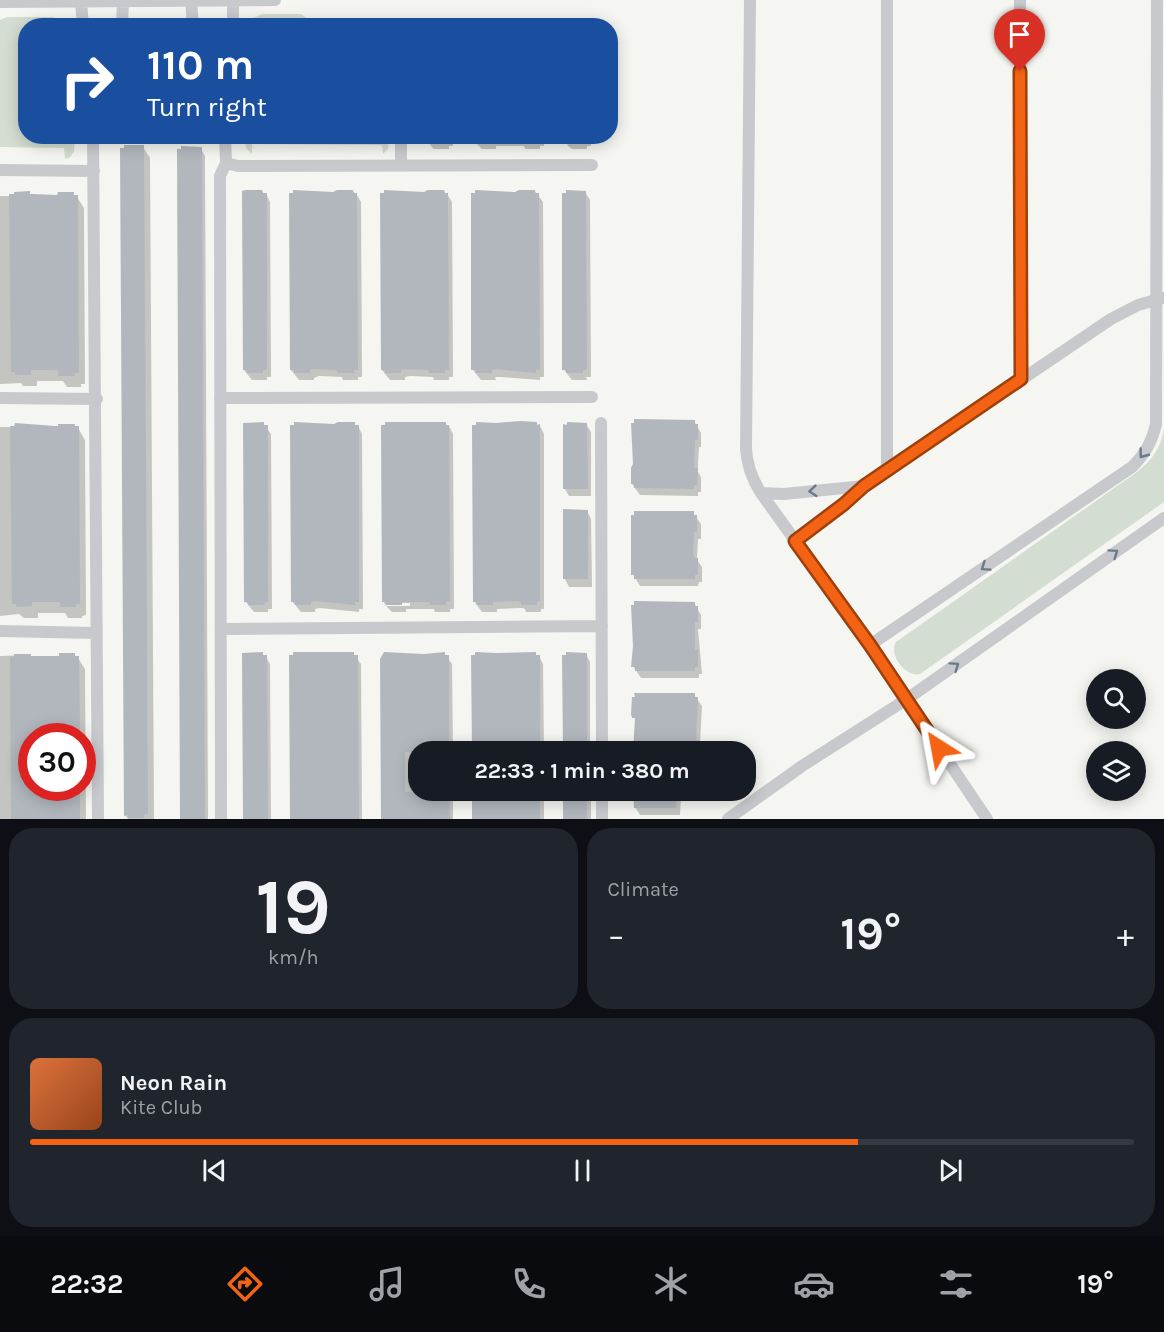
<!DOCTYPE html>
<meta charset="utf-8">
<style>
:root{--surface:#171b24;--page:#20242c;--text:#f1f3f6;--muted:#9ea1a6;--line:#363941;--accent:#f36313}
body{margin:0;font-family:Karla,sans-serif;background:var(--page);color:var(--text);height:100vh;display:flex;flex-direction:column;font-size:22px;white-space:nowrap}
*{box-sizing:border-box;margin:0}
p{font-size:20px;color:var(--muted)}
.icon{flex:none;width:33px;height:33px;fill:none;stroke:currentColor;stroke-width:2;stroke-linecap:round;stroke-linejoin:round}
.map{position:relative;height:819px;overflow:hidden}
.side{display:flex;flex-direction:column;gap:9px;padding:9px;background:#0d0f14;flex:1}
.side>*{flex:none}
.hud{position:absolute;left:18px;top:18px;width:600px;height:126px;border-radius:24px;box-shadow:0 3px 15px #0003;background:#1a4fa0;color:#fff;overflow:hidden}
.tools{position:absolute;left:1086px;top:669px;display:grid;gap:12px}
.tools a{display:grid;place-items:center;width:60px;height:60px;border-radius:50%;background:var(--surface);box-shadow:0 3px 15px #0003;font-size:30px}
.speed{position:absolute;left:18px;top:723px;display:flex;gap:12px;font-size:30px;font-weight:700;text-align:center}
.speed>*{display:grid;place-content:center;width:78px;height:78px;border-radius:50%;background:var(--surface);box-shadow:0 3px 15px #0003;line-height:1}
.speed .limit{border:9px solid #d22;background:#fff;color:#111}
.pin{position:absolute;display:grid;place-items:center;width:51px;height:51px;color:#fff;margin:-62px -26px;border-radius:50% 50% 50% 0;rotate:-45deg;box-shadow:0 0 6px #0007}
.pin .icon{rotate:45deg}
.me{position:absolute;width:66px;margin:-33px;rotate:326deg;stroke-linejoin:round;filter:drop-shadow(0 0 4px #0008)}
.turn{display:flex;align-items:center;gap:21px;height:126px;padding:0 30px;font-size:27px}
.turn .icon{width:78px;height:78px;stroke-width:2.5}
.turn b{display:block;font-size:42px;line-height:51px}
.big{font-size:45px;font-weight:700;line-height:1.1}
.side .tile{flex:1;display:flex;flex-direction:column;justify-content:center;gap:9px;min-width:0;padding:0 21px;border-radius:24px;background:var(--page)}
.side .dial{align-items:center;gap:0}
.dial b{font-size:78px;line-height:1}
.song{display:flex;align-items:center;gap:18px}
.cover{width:72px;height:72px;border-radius:9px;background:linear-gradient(135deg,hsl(20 70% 55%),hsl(20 70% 35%))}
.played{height:6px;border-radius:3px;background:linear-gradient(90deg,var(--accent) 75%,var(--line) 75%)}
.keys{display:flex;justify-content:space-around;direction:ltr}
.heat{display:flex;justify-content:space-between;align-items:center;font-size:33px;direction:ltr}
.side .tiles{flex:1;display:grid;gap:9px;grid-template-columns:1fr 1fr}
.tile:last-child{grid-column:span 2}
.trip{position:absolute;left:408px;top:741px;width:348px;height:60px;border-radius:24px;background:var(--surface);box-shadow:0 3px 15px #0003;font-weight:700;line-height:60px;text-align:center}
.dock{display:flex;height:96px;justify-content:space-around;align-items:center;background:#090b0e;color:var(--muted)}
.dock .icon{width:42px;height:42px}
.dock .current{color:var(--accent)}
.dock b{font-size:27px;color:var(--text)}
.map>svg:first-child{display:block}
.green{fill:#d4ddd1}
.shadow{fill:#0003;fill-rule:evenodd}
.building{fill:#b1b7bd}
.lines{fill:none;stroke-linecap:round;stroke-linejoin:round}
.minor{stroke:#c7c9cd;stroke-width:12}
.oneway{stroke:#6b798c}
.route-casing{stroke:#9e400c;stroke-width:15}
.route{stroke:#f36313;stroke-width:10}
</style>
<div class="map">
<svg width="1164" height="819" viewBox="0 0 1164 819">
<rect width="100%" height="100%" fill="#f5f5f1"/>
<path class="green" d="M262,14h39l5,4 20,5v2h-79l4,-6z
M7,17h47v8l-28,1v110l49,1 -1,15 -5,6 -4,1 -1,-11 -64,-1v-127z
M245,137h144l-1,12 -5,5 -1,-9 -130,-1v10l-6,-6z
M1164,430v72l-244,172c-14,4 -32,-19 -24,-32l241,-170c15,-12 23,-23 27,-42z"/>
<path class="shadow" d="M426,136h27v10h-4v3h-15l-3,-3z
M473,136h71v10h-4v3h-15l-1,-3h-28v3h-14l-6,-6h24v-3h-24v3z
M564,136h27v10h-4v3h-15l-4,-3z
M143,147l7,11 4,661h-26l-3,-4z
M201,149l4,7 3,663h-27z
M535,191l8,11 1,175h-4v3l-39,-3h-6l1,3h-15l-8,-10 42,-177z
M585,192l5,8 1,177h-5l1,3h-15l-8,-10z
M263,194h3l4,8 1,175h-4v3h-15l-8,-10z
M354,194l3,1 4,7 1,175h-4v3h-15l-1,-3 -23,-1 -5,2v2h-15l-8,-10z
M445,194h2l5,8 1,175h-4v3h-15l-1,-3 -23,-1 -5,1v3h-15l-8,-10z
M0,196l77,1 7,11 1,176h-4v3h-14l-4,-6h-26v5h-14l-2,-3 -21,1z
M694,421l7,12v14h-2l-1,17v8l3,5v15h-3v4l-58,-1 -8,-11z
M263,423l8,11 1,175h-4v3h-14l-9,-11z
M586,424l5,8v64h-22l-4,-7z
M355,426h3l4,8 1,175h-4v3l-39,-4 -5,1v3h-14l-9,-11z
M446,426h3l4,8 1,175h-4v3h-15l-1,-3h-28v3h-14l-6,-6h24v-3h-24v3l-3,-5z
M537,426h3l4,8v175h-3v3h-15l-1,-3 -3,-1 -25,1v3h-15l-8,-11z
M0,427l78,1 7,12 1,175 -4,1v2h-14l-3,-5h-27v5h-14l-5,-4 -19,2z
M565,511h22l4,8 1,68h-23l-4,-8z
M693,513l8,11v15h-3l-1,21 5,7v15h-3l-1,4h-58l-7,-12z
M694,603l7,12v14h-3l4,45h-3v4h-58l-8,-12z
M353,653l8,11 1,155h-71z
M444,653l8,11 1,88h-35v38h35v29h-71l42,-164z
M586,654l4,8v90h-26z
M30,655l1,2 24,1 19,-3 4,3 7,11 1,150h-86v-163zM32,736h50v52h-50z
M539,656l4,8 1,88h-71z
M266,657l4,7 1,155h-26z
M694,695l8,11 -2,38 3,8h-68l1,-31 -2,-4z
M473,790h71v29h-71z
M564,790h27v29h-27z
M635,790h42l4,6 -1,19h-40l-5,-8z"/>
<path class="building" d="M124,145h20l4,669h-4v4h-16v-3l-4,1 -4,-668h4z
M181,146l21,1 3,672h-25l-3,-670h4z
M246,190h16l1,3h4v177h-4v3h-16v-3h-4l-1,-179z
M293,190l40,2 4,-2h16l1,3h3l1,177h-4v3h-16l-1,-3 -23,-1 -4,1v3h-16v-3h-4l-1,-177h4z
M384,190l40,2 4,-2h16l1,3h3l1,177h-4v3h-16l-1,-3 -23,-1 -4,1v3h-16v-3h-4l-1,-177h4z
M475,190l40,2 4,-2h16v3h4l1,177h-4v3l-40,-4 -4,1v3h-17l1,-3h-5v-177h4z
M566,190l20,1 1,179h-4v3h-17v-3h-4v-177h4z
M30,191v3h3l24,1 1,-3h16v3h4l1,178h-4v3h-17l1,-5 -4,-1h-24v5h-16v-3h-4l-2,-178h5v-2z
M634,419l61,1v4h3v16h-3l-1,28h4l-1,17h-3v4l-60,-1v-4h-3v-16l2,-4 -2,-41h3z
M520,421l17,1v3l3,-1v177l-3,1v3h-16v-3l-4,-1 -24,1v3h-17l1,-3h-4l-1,-177h4v-3l20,1z
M264,422v3h4v177h-3l-1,3h-16v-3h-4l-1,-179z
M294,422l40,2 4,-2h17v3h4v177h-4v3l-40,-4 -4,1v3h-16v-3h-4l-1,-177h4z
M385,422h61v3h3l1,176 -4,1v3h-16v-3h-28v3h-16v-3h-4l-1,-177h4z
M567,422l20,1 1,66h-25v-65l4,1z
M15,423l40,3h3v-2h17v2h4l1,178h-4v3h-16v-5h-28v4l-16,1v-3h-4l-2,-178h4z
M563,509l25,1v69h-25z
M634,511h60v4h3v17h-3l-1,22 2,4h3v17h-3v4h-61v-4h-3v-60h3z
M634,601l61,1v4h3v16h-3v28h3v17h-3v4h-60v-4h-4l2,-21 -2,-41h3z
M263,652v3h4l1,164h-25l-1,-166z
M293,652h61v3h4l1,164h-69l-1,-164h4z
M384,652l40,2 21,-2v3h4v97h-44v40l41,-2v3h3l1,26h-69l-1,-160z
M475,652l21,1 40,-1v3h4v97h-68l-1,-97h4z
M566,652l21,1v99h-24l-1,-97h4z
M59,653h16v3h4l1,80h-48v55l24,1 4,-1v-3h20v31h-69l-1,-163 4,1v-3h17v2h28z
M634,693h61v4h3l-2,43h3v12h-66l2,-34h-3l-1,-4 1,-17h3z
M476,790h60v3h4v26h-68v-26h4z
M567,790l20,1v28h-24v-26h4z
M633,790h44l-1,18h-42z"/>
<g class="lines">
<path class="minor" d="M191,0l2,26
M750,0l-4,449c1,17 6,30 15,44l109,152 117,174
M1020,0l1,379
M0,2l275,-2
M81,2l2,24
M122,26l1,-25
M233,26v-26
M93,136l5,683
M401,136v29
M226,163l12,3 354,-1
M0,170l94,1
M0,398l97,1
M220,398l372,-1
M601,423l1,329
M887,471v-471
M761,493l23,1 80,-8
M795,541l49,-37 20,-18 247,-167 27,-14 25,-7
M221,629l381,-3
M0,631l96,2
M870,645l262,-178c13,-13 20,-25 24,-43l1,-424
M602,790v29
M221,819l-1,-643 6,-13 -1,-27
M728,819l74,-53 105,-67 257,-181"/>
</g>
<defs><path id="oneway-chevron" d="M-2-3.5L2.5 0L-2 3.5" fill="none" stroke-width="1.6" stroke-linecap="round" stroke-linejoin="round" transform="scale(1.5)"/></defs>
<g class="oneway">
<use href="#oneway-chevron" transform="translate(1143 454) rotate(127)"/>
<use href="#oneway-chevron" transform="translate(813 491) rotate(175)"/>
<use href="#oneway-chevron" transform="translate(1114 553) rotate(-35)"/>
<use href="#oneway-chevron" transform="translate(985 567) rotate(146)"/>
<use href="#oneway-chevron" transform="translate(955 666) rotate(-35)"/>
</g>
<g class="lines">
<g class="route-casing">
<path id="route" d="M939,748l-69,-103 -75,-104 49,-37 20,-18 157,-107 -1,-308"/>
</g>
<use href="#route" class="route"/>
</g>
</svg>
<div class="tools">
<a><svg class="icon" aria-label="search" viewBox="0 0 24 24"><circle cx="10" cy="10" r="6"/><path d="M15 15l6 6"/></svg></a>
<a><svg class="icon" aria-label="layers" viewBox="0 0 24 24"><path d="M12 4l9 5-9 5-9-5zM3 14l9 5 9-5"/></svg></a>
</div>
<div class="speed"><div class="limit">30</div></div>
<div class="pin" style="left:1020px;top:71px;background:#d93025"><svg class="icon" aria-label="arrive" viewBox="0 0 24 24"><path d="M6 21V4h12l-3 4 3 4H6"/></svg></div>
<svg class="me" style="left:939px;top:748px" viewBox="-20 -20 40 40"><path d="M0-17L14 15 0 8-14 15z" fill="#f36313" stroke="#fff" stroke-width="4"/></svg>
<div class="trip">22:33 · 1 min · 380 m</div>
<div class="hud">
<div class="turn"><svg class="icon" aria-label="right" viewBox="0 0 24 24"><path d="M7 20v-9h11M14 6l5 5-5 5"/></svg><div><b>110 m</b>Turn right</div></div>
</div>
</div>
<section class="side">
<div class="tiles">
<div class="tile dial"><b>19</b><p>km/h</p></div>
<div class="tile"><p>Climate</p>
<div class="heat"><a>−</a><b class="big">19°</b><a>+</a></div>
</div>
<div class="tile">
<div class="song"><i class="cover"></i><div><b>Neon Rain</b><p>Kite Club</p></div></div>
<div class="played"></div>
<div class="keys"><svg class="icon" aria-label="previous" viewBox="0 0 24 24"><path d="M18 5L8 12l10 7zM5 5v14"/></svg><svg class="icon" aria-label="pause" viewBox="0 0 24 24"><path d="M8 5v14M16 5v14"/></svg><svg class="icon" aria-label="next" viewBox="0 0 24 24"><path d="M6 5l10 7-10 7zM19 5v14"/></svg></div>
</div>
</div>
</section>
<nav class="dock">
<b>22:32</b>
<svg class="icon current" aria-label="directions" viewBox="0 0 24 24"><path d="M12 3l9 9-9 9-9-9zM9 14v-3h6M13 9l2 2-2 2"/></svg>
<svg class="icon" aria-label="music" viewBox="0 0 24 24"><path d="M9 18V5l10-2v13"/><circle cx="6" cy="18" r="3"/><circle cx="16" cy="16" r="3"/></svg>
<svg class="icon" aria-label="phone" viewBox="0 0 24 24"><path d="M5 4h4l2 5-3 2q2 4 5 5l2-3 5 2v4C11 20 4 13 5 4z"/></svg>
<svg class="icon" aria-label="climate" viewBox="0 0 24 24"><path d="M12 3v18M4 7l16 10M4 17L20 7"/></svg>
<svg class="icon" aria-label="car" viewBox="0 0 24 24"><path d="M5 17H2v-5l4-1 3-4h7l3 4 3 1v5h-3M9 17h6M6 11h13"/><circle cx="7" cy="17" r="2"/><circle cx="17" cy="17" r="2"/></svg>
<svg class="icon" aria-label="filters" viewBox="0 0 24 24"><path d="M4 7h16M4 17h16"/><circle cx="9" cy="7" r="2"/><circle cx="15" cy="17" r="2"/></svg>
<b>19°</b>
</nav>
